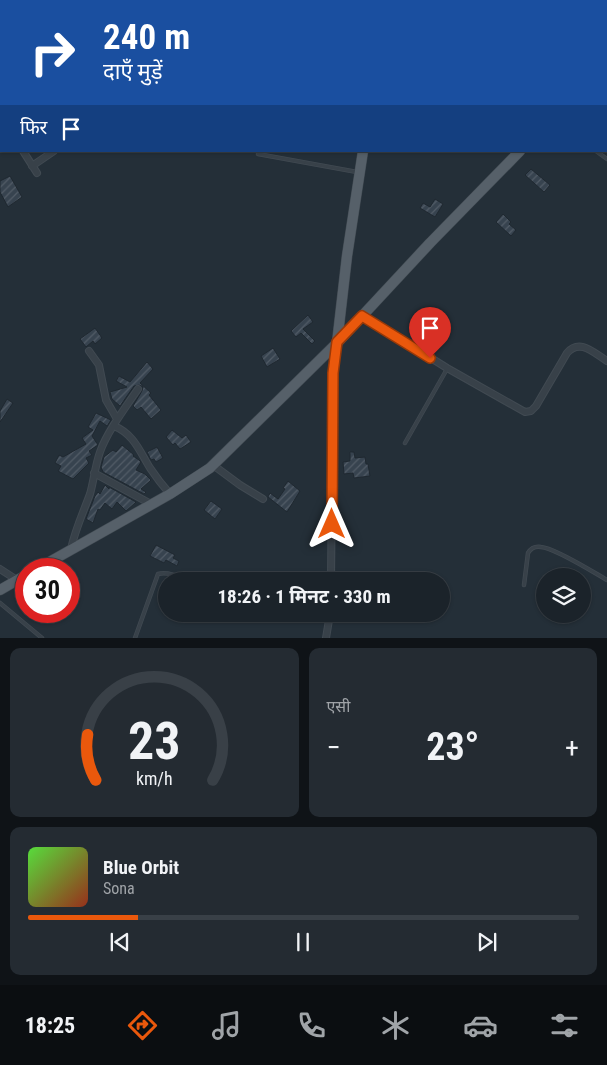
<!DOCTYPE html>
<html lang="hi">
<meta charset="utf-8">
<style>
:root{--surface:#1b232a;--page:#242b32;--text:#f1f3f6;--muted:#a0a4a8;--line:#394047;--accent:#ea580c}
body{margin:0;font-family:"Roboto Condensed","Noto Sans Devanagari",sans-serif;background:var(--page);color:var(--text);height:100vh;display:flex;flex-direction:column;font-size:19px;white-space:nowrap}
*{box-sizing:border-box;margin:0}
p{font-size:16px;color:var(--muted)}
.icon{flex:none;width:28px;height:28px;fill:none;stroke:currentColor;stroke-width:2;stroke-linecap:round;stroke-linejoin:round}
.map{position:relative;height:638px;overflow:hidden}
.panel{display:flex;flex-direction:column;gap:10px;padding:10px;background:#0f1317;flex:1}
.panel>*{flex:none}
.banner{position:absolute;left:0px;top:0px;width:608px;height:152px;box-shadow:0 1px 4px #0004,0 0 0 1px var(--line);background:#1a4fa0;color:#fff;overflow:hidden}
.buttons{position:absolute;left:536px;top:568px;display:grid;gap:10px}
.buttons a{display:grid;place-items:center;width:55px;height:55px;border-radius:50%;background:var(--surface);box-shadow:0 1px 4px #0004,0 0 0 1px var(--line);font-size:25px}
.speed{position:absolute;left:15px;top:558px;display:flex;gap:10px;font-size:25px;font-weight:700;text-align:center}
.speed>*{display:grid;place-content:center;width:65px;height:65px;border-radius:50%;background:var(--surface);box-shadow:0 1px 4px #0004,0 0 0 1px var(--line);line-height:1}
.speed .limit{border:8px solid #d22;background:#fff;color:#111}
.pin{position:absolute;display:grid;place-items:center;width:42px;height:42px;color:#fff;margin:-51px -21px;border-radius:50% 50% 50% 0;rotate:-45deg;box-shadow:0 0 5px #0007}
.pin .icon{rotate:45deg}
.me{position:absolute;width:55px;margin:-28px;rotate:0deg;stroke-linejoin:round;filter:drop-shadow(0 0 4px #0008)}
.turn{display:flex;align-items:center;gap:18px;height:105px;padding:0 20px;font-size:22px}
.turn .icon{width:65px;height:65px;stroke-width:2.5}
.turn b{display:block;font-size:35px;line-height:42px}
.then{display:flex;align-items:center;height:48px;padding:0 20px;background:#0003;gap:10px;font-size:19px}
.big{font-size:38px;font-weight:700;line-height:1.1}
.panel .card{flex:1;display:flex;flex-direction:column;justify-content:center;gap:8px;min-width:0;padding:0 18px;border-radius:10px;background:var(--page)}
.panel .dial{align-items:center;gap:0}
.dial svg{height:130px;overflow:visible;fill:none;stroke:var(--line);stroke-width:7;stroke-linecap:round;text-anchor:middle}
.dial text{fill:var(--text);stroke:none}
.song{display:flex;align-items:center;gap:15px}
.cover{width:60px;height:60px;border-radius:8px;background:linear-gradient(135deg,hsl(110 70% 55%),hsl(10 70% 35%))}
.played{height:5px;border-radius:2px;background:linear-gradient(90deg,var(--accent) 20%,var(--line) 20%)}
.keys{display:flex;justify-content:space-around;direction:ltr}
.heat{display:flex;justify-content:space-between;align-items:center;font-size:28px;direction:ltr}
.panel .tiles{flex:1;display:grid;gap:10px;grid-template-columns:1fr 1fr}
.card:last-child{grid-column:span 2}
.trip{position:absolute;left:158px;top:572px;width:292px;height:50px;border-radius:25px;background:var(--surface);box-shadow:0 1px 4px #0004,0 0 0 1px var(--line);font-weight:700;line-height:50px;text-align:center}
.menu{display:flex;height:80px;justify-content:space-around;align-items:center;background:#0b0e11;color:var(--muted)}
.menu .icon{width:35px;height:35px}
.menu .active{color:var(--accent)}
.menu b{font-size:22px;color:var(--text)}
.map>svg:first-child{display:block}
.building{fill:url(#building-hatch);stroke:#1f2830}
.lines{fill:none;stroke-linecap:round;stroke-linejoin:round}
.service-casing{stroke:#414a52;stroke-width:4.5}
.minor-casing{stroke:#414a52;stroke-width:8}
.primary-casing{stroke:#414a52;stroke-width:11}
.service{stroke:#384149;stroke-width:3}
.minor{stroke:#384149;stroke-width:6}
.primary{stroke:#566069;stroke-width:10}
.route-casing{stroke:#983908;stroke-width:12}
.route{stroke:#ea580c;stroke-width:9}
</style>
<div class="map">
<svg width="607" height="638" viewBox="0 0 607 638">
<defs>
<pattern id="building-hatch" width="6" height="6" patternUnits="userSpaceOnUse" patternTransform="scale(1.25)"><rect width="6" height="6" fill="#37434f"/><path d="M-1 1l2-2M0 6l6-6M5 7l2-2" fill="none" stroke="#525c67"/></pattern>
</defs>
<rect width="100%" height="100%" fill="#242f38"/>
<path class="building" d="M531,169l19,16 -6,7 -19,-17z
M10,176l12,21 -14,10 -8,-15v-11z
M435,199l8,5 -8,13 -15,-9 3,-5 7,4z
M503,214l8,8 -2,2 7,6 -5,6 -15,-14z
M308,315l5,7 -10,7 12,12 -3,3 -11,-11 -5,4 -5,-6z
M95,328l7,10 -7,6 -2,-3 -7,6 -6,-8z
M273,348l7,11 -13,8 -6,-11z
M147,362l6,7 -13,14 11,10 -2,2 12,15 -10,9 -10,-12 -4,3 -4,-4 9,-15 1,-4 -3,-2 -6,1 -14,20 -8,-7 -2,-7 17,-5 -11,-6 3,-5 11,6z
M7,399l6,4 -13,19v-11z
M96,413l15,7 -4,6 -7,-5 -8,15 6,9 -9,6 3,4 -6,3 3,5 -16,16 -15,-8 3,-5 -6,-3 4,-8 4,2 23,-13 -4,-6 11,-8 -5,-3z
M172,430l10,8 4,-3 5,7 -11,7 -5,-6 -2,2 -7,-8z
M122,445l12,10 -1,1 6,4 2,2 -5,8 9,4 6,6 -10,9 5,3 -2,2 -41,-22 -2,-5 3,-10 9,-7 3,2z
M157,447l6,11 -7,4 -2,-3 -3,1 -4,-8z
M350,452h4l1,6 10,-1 1,7h2l2,12 -16,2 -1,-5 -9,1 -1,-12 7,-1z
M288,481l12,10 -13,21 -19,-15 2,-4 8,6 7,-10 -2,-1z
M105,485l4,4v-2l27,15 -10,9 -9,-9 -5,7 -7,-6 -5,7 -2,-1 -5,14 -7,-4 9,-23 3,-4 2,2z
M211,501l11,8 -7,10 -11,-9z
M156,545l19,10 -2,3 6,3 -2,5 -11,-6 -2,3 -14,-7z"/>
<g class="lines">
<g class="service-casing">
<path id="service" d="M264,1l1,-1
M596,151l11,8
M258,154l99,18
M405,443l42,-74
M524,585l4,-32c3,-5 7,-7 13,-6 14,1 52,25 66,33
M0,603l42,35
M135,638l23,-64c10,-3 22,3 32,7"/>
</g>
<g class="minor-casing">
<path id="minor" d="M0,117l1,2
M23,151l14,22
M32,166l22,-15
M362,315l85,53 78,44 6,-1 5,-5 31,-53c13,-15 27,0 40,8
M89,351l10,14 7,35 11,19
M114,426c20,8 26,26 36,42 6,9 13,18 20,26
M213,465l27,20 23,14
M94,473l57,31
M71,549c4,-19 12,-36 19,-55 4,-14 5,-28 10,-42 7,-20 25,-44 38,-63
M0,569l17,11
M331,581l2,-208 4,-29
M326,638l4,-24"/>
</g>
<g class="primary-casing">
<path id="primary" d="M384,1v-1
M606,59l1,-1
M337,343l10,-87 16,-105
M37,569l133,-75 40,-26 127,-125 93,-100 90,-92
M0,590l26,-15"/>
</g>
<use href="#service" class="service"/>
<use href="#minor" class="minor"/>
<use href="#primary" class="primary"/>
</g>
<g class="lines">
<g class="route-casing">
<path id="route" d="M332,524l1,-151 4,-31 25,-26 68,42"/>
</g>
<use href="#route" class="route"/>
</g>
</svg>
<div class="buttons">
<a><svg class="icon" aria-label="layers" viewBox="0 0 24 24"><path d="M12 4l9 5-9 5-9-5zM3 14l9 5 9-5"/></svg></a>
</div>
<div class="speed"><div class="limit">30</div></div>
<div class="pin" style="left:430px;top:358px;background:#d93025"><svg class="icon" aria-label="arrive" viewBox="0 0 24 24"><path d="M6 21V4h12l-3 4 3 4H6"/></svg></div>
<svg class="me" style="left:332px;top:524px" viewBox="-20 -20 40 40"><path d="M0-17L14 15 0 8-14 15z" fill="#ea580c" stroke="#fff" stroke-width="4"/></svg>
<div class="trip">18:26 · 1 मिनट · 330 m</div>
<div class="banner">
<div class="turn"><svg class="icon" aria-label="right" viewBox="0 0 24 24"><path d="M7 20v-9h11M14 6l5 5-5 5"/></svg><div><b>240 m</b>दाएँ मुड़ें</div></div>
<div class="then">फिर<svg class="icon" aria-label="arrive" viewBox="0 0 24 24"><path d="M6 21V4h12l-3 4 3 4H6"/></svg></div>
</div>
</div>
<section class="panel">
<div class="tiles">
<div class="card dial"><svg viewBox="0 0 100 80">
<path d="M14 69A42 42 0 1 1 86 69"/>
<path d="M14 69A42 42 0 0 1 9 41" stroke="#ea580c"/>
<text x="50" y="56" font-size="32" font-weight="700">23</text>
<text x="50" y="72" font-size="11">km/h</text>
</svg></div>
<div class="card"><p>एसी</p>
<div class="heat"><a>−</a><b class="big">23°</b><a>+</a></div>
</div>
<div class="card">
<div class="song"><i class="cover"></i><div><b>Blue Orbit</b><p>Sona</p></div></div>
<div class="played"></div>
<div class="keys"><svg class="icon" aria-label="previous" viewBox="0 0 24 24"><path d="M18 5L8 12l10 7zM5 5v14"/></svg><svg class="icon" aria-label="pause" viewBox="0 0 24 24"><path d="M8 5v14M16 5v14"/></svg><svg class="icon" aria-label="next" viewBox="0 0 24 24"><path d="M6 5l10 7-10 7zM19 5v14"/></svg></div>
</div>
</div>
</section>
<nav class="menu">
<b>18:25</b>
<svg class="icon active" aria-label="directions" viewBox="0 0 24 24"><path d="M12 3l9 9-9 9-9-9zM9 14v-3h6M13 9l2 2-2 2"/></svg>
<svg class="icon" aria-label="music" viewBox="0 0 24 24"><path d="M9 18V5l10-2v13"/><circle cx="6" cy="18" r="3"/><circle cx="16" cy="16" r="3"/></svg>
<svg class="icon" aria-label="phone" viewBox="0 0 24 24"><path d="M5 4h4l2 5-3 2q2 4 5 5l2-3 5 2v4C11 20 4 13 5 4z"/></svg>
<svg class="icon" aria-label="climate" viewBox="0 0 24 24"><path d="M12 3v18M4 7l16 10M4 17L20 7"/></svg>
<svg class="icon" aria-label="car" viewBox="0 0 24 24"><path d="M5 17H2v-5l4-1 3-4h7l3 4 3 1v5h-3M9 17h6M6 11h13"/><circle cx="7" cy="17" r="2"/><circle cx="17" cy="17" r="2"/></svg>
<svg class="icon" aria-label="filters" viewBox="0 0 24 24"><path d="M4 7h16M4 17h16"/><circle cx="9" cy="7" r="2"/><circle cx="15" cy="17" r="2"/></svg>
</nav>
